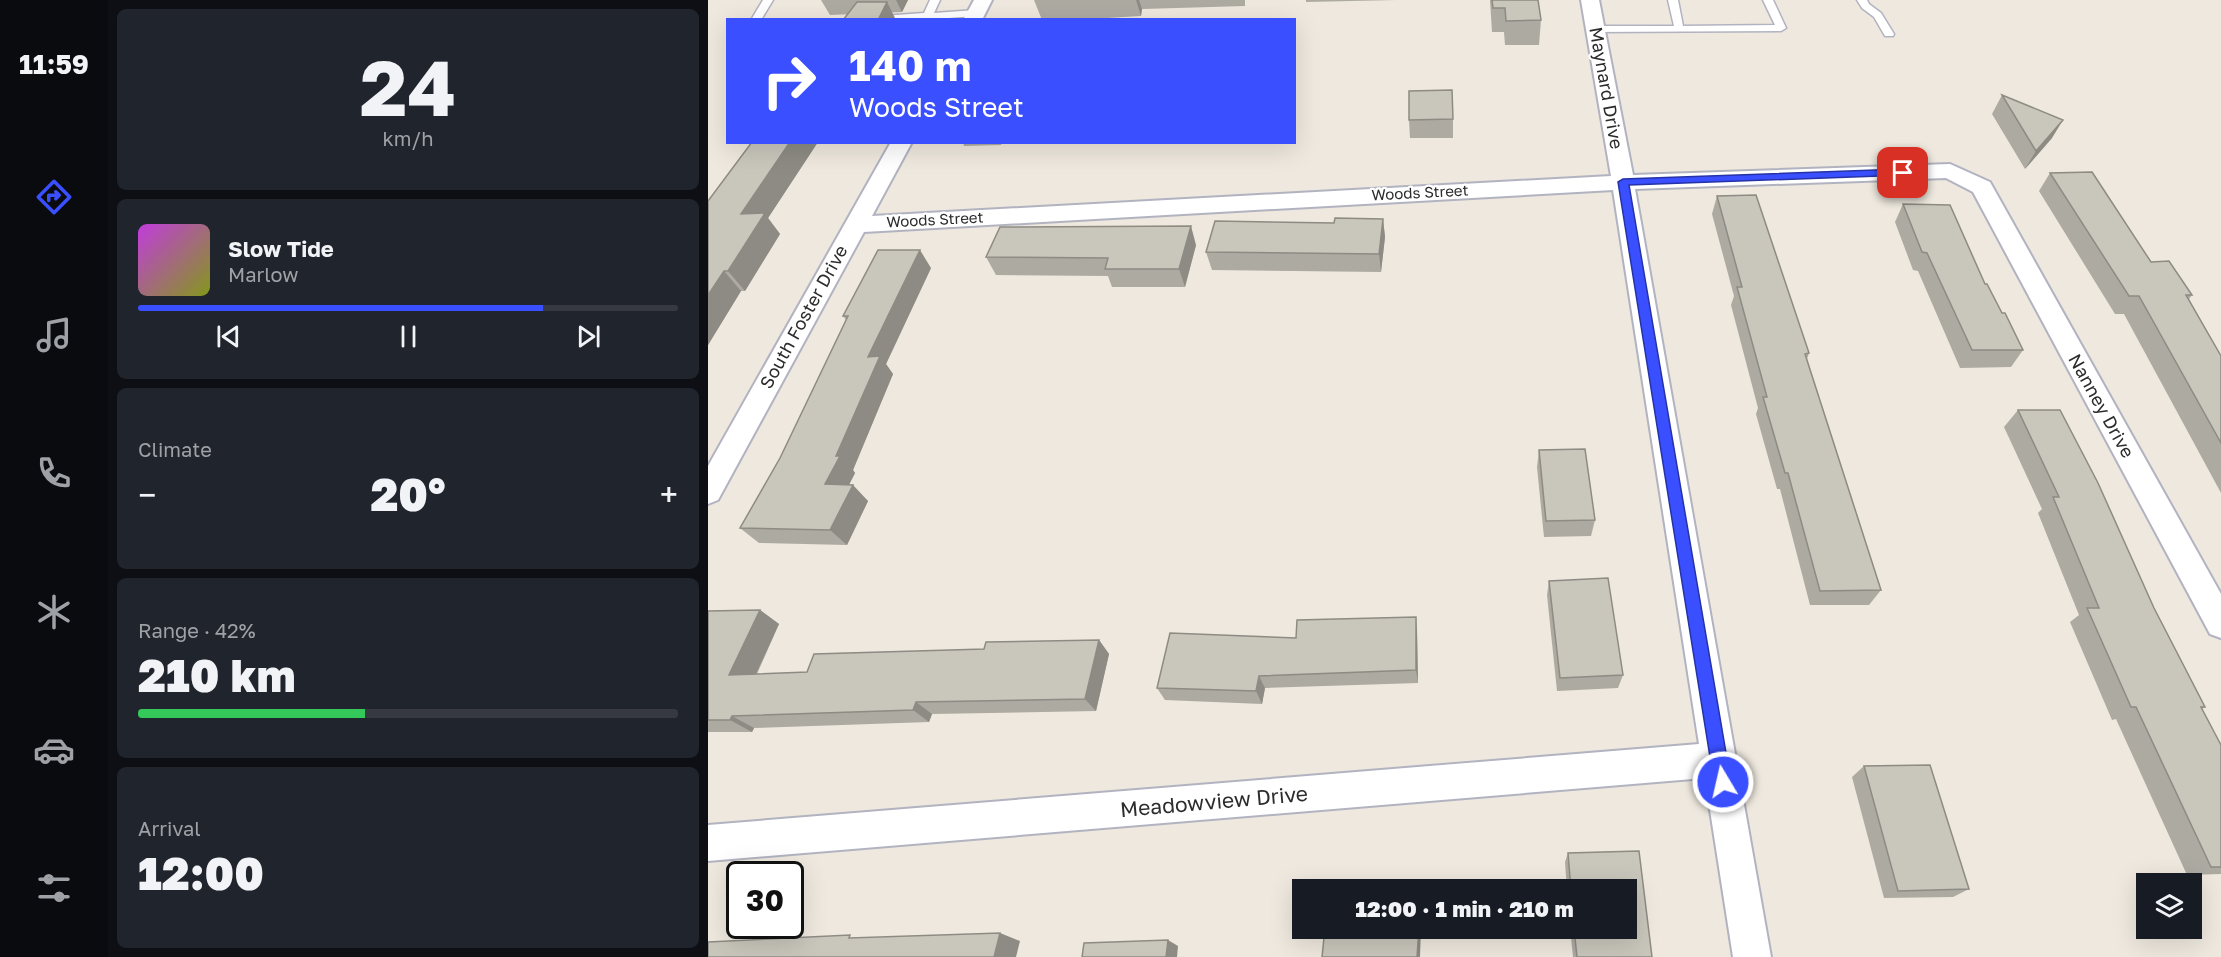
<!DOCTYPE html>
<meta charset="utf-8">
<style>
:root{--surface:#171b24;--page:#20242c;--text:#f1f3f6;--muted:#9ea1a6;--line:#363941;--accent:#3a4fff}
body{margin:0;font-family:"Golos Text",sans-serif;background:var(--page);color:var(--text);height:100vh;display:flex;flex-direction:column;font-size:22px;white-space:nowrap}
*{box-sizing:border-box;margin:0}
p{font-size:20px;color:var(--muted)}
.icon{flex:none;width:33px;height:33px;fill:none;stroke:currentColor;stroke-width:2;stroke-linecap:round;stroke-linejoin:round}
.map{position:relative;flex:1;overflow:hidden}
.drawer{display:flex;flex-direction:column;gap:9px;padding:9px;background:#0d0f14;width:600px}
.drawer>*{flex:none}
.hud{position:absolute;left:18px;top:18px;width:570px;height:126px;border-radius:0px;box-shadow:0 6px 24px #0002;background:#3a4fff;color:#fff;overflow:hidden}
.buttons{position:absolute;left:1428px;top:873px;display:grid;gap:12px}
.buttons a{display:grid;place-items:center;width:66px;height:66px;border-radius:0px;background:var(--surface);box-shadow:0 6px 24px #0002;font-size:30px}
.speed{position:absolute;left:18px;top:861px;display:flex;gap:12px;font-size:30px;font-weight:700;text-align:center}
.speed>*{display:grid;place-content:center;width:78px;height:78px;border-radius:50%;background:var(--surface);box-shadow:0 6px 24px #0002;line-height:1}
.speed .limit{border:3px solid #111;border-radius:9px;background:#fff;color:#111}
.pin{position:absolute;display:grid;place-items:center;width:51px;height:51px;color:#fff;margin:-26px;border-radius:12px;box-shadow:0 3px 9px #0006}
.me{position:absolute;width:66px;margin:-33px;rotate:351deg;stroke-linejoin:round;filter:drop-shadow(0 0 4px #0008)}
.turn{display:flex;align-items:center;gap:21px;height:126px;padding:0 24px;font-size:27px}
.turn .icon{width:78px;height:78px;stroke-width:2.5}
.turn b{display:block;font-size:42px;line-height:51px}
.big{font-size:45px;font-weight:800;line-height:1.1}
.drawer .widget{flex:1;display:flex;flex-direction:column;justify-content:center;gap:9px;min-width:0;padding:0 21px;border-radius:9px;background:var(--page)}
.drawer .dial{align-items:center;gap:0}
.dial b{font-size:78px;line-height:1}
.song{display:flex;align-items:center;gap:18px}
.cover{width:72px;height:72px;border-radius:9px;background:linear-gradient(135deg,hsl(290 70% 55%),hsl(70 70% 35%))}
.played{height:6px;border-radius:3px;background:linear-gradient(90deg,var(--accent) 75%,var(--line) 75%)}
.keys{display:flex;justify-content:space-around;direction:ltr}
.heat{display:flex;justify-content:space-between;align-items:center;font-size:33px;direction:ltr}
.charge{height:9px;border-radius:4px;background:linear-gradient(90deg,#34c759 42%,var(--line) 0)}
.trip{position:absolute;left:584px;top:879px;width:345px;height:60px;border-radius:0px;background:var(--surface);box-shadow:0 6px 24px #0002;font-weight:800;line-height:60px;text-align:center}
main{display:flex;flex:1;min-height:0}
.menu{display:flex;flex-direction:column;width:108px;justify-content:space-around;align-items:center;background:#090b0e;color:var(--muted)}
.menu .icon{width:42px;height:42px}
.menu .active{color:var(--accent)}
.menu b{font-size:27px;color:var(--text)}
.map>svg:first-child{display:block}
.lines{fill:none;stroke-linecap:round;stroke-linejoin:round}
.service-casing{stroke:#b2b3c0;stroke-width:3}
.minor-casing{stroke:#b2b3c0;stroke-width:4}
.service{fill:#fff;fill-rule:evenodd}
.minor{fill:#fff;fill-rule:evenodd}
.wall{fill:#adaaa2}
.shaded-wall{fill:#8d8b84}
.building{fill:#c9c6bc;stroke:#8d8b84;stroke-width:1.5}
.route{fill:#3a4fff;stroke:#2633a6;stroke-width:1.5}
.labels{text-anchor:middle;stroke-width:4.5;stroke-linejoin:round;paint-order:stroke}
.far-street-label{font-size:15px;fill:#2c2c2c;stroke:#fff}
.street-label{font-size:18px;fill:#2c2c2c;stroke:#fff}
.near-street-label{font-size:21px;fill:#2c2c2c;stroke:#fff}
</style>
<main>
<nav class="menu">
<b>11:59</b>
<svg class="icon active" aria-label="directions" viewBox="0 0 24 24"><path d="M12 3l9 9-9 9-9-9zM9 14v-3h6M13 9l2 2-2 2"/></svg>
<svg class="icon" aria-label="music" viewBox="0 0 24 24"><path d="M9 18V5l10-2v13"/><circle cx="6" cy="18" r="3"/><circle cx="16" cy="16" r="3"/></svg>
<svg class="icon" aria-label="phone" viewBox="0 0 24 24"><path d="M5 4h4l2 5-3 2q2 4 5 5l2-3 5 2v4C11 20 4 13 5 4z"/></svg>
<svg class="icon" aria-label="climate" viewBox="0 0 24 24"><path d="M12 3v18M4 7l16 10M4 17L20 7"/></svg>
<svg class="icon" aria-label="car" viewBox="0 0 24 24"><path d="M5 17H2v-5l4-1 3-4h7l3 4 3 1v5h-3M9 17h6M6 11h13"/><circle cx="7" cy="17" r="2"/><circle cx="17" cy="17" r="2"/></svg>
<svg class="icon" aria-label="filters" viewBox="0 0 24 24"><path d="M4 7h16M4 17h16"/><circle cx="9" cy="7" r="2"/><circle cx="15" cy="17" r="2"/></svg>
</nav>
<section class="drawer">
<div class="widget dial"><b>24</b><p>km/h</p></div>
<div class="widget">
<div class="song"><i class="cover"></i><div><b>Slow Tide</b><p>Marlow</p></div></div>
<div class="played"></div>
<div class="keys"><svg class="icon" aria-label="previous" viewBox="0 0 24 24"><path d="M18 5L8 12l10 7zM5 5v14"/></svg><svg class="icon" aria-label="pause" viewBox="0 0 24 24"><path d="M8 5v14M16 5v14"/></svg><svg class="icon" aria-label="next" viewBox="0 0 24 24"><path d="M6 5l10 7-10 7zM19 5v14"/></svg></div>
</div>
<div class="widget"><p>Climate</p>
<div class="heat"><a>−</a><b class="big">20°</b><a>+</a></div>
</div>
<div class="widget"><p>Range · 42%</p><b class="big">210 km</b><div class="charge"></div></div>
<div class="widget"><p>Arrival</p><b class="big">12:00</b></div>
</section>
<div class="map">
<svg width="1513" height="957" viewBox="0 0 1513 957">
<rect width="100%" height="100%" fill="#eee8de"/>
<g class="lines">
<g class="service-casing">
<path id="service" d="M55,0h10l-12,20h-10z
M222,0h10l-6,13 42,-3 5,3 -5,3 -55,4h-58l5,-3 56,-4z
M960,0h10l5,26 92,-1 -12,-25h10l13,28 -5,3 -186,1 -5,-3 5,-3h79z
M1149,0h10l2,4 12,9 13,21 -1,2h-8l-11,-19 -12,-9z"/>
</g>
<g class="minor-casing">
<path id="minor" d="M266,0h18l-10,20h-19z
M873,0h18l34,175 317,-11 40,18 231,412v44l-11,-4 -237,-442 -27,-14 -311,11 136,768h-38l-28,-179 -997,83v-36l991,-81 -86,-554 -749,42 -146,268 -10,4v-38l183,-324h21l-40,74 739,-40z"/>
</g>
<use href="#service" class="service"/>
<use href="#minor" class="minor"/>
</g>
<path class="wall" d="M113,0h87l-6,12 -72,3z
M326,0h211v6l-103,3 -1,7 -67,4h-32z
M598,0h90l-90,2z
M782,0h48l3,20 -2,25h-34l-1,-13h-12z
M1294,95l50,43 -27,31 -33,-55z
M745,119v19h-43l-1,-18z
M44,142h66l-50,76 12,16 -35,57h-4l-33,54v-144z
M255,142h39l-1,3 -37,1z
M1342,173l101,89 41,33 -3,4 32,57v137l-97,-179h-9l-76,-123z
M1009,196l92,157 -2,6 74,231 -12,15h-59l-30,-116h-3l-21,-75 2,-6 -27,-103 3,-9 -22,-82z
M1195,204l82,80 38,66 -12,17 -51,1 -42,-97 -5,-1 -18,-48z
M675,219l2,18 -4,35 -169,-2 -6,-18z
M488,245l-11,42h-73l-4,-11 -112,-1 -10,-18z
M223,268l-45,96 7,10 -40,96 2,3 -6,12 19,16 -21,44 -88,-2 -19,-15 40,-70 66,-138 -3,-4z
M1310,410l136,198 51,99 -3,2 19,36v129l-34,1 -71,-156 -4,1 -42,-98 9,-7 -41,-102 4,-4 -38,-82z
M831,450l56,70 -4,16 -47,1 -7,-70z
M841,581l74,94 -5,13 -61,3 -10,-96z
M52,610l19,14 -22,50 50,-2 177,-23 115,-9 10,14 -13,57 -164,3 -3,8 -175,6 -2,4h-44v-121z
M709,630l1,53 -153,5 -3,16 -97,-4 -8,-12 139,-50z
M1156,766l105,123 -16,8 -69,1 -32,-121z
M931,851l13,106h-79l-3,-29h56v-38h-59l-2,-28 3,-9z"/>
<path class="shaded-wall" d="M188,0h12l-6,12z
M428,0h3l3,9 -1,7z
M179,2l9,18h-18z
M1355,120l-11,18 -27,31 11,-18z
M82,142h28l-50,76 12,16 -35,57 -17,-20 13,-57z
M675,219l2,18 -4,35 -2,-18z
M483,226l5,19 -11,42 -6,-18z
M212,250l11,18 -45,96 7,10 -40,96 2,3 -14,27 -16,-16 43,-127z
M16,271l17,20 -33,54v-50z
M145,485l15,16 -21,44 -17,-15z
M52,610l19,14 -29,63 -21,-12z
M708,617l1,13 1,53 -2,-13z
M391,640l10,14 -13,57 -11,-12z
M551,676l6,12 -3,16 -6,-13z
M208,702l16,12 -3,8 -16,-12z
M24,716l22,12 -2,4 -22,-12z
M711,928h2l-1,29h-3z
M292,933l20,8 -4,16h-22z
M460,940l10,6 -1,11h-11z"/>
<path class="building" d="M784,0h46l3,20 -35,1 -1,-13h-12z
M149,2h30l-9,18h-35z
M744,90l1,29 -44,1v-29z
M1294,95l61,25 -27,31z
M44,142h38l-49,72 24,-1 -37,58h-4l-16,24v-94z
M1384,172l59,90 18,-1 23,34h-6l35,61v87l-82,-147h-10l-79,-123z
M1048,195l53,158 -4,1 76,236 -61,1 -32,-118h-3l-22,-76h4l-30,-110h5l-25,-91z
M1195,204l47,1 35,79h2l15,29h3l18,37h-51l-45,-97 -5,-1z
M627,218l48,1 -4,35 -173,-2 9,-31 119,2z
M483,226l-12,43h-74l3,-11 -122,-1 14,-30z
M170,250h42l-52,107 12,-1 -44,100h4l-15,28 28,1 -23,45 -90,-2 40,-70 68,-142h-5z
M1310,410h42l38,73 56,125 51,99h-4l20,38v122h-10l-75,-160h-5l-44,-99h12l-46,-111h6z
M877,449l10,71 -49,1 -7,-71z
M900,578l15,97 -63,3 -11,-97z
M52,610l-31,65 78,-3 7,-18 170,-5 2,-7 113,-2 -14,59 -169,3 -3,8 -181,6 -2,4h-22v-109z
M708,617v53l-157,6 -3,15 -99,-3 13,-55 126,5 1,-18z
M1222,765l39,124 -71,2 -34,-125z
M931,851l13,106h-75l-3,-29h52v-38h-55l-3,-37z
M622,881l91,4v5h-92z
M617,928h94l-2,29h-95z
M292,933l-6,24h-286v-15l142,-7 -1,3z
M460,940l-2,17h-84l2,-14z"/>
<path class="route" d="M1195,169l6,4 -2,2 -278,10 102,597 -2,6 -6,3 -6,-3 -3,-6 -96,-600 5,-3z"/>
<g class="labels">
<g class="far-street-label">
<text transform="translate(712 193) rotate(-3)" y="5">Woods Street</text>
<text transform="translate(227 220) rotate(-3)" y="5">Woods Street</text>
</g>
<g class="street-label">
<text transform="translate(898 88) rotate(80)" y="6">Maynard Drive</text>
<text transform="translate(96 317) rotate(-61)" y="6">South Foster Drive</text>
<text transform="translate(1393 406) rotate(61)" y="6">Nanney Drive</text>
</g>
<g class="near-street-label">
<text transform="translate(506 802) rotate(-5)" y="7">Meadowview Drive</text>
</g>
</g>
</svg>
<div class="buttons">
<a><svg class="icon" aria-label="layers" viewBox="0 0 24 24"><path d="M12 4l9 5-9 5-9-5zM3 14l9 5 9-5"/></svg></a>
</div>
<div class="speed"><div class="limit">30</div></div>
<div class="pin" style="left:1195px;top:173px;background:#d93025"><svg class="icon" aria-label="arrive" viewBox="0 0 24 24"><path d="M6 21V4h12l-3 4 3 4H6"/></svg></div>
<svg class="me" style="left:1015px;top:782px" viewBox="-20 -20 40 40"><circle r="17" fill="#3a4fff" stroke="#fff" stroke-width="3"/><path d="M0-11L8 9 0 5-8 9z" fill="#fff"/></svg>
<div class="trip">12:00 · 1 min · 210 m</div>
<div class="hud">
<div class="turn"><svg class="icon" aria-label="right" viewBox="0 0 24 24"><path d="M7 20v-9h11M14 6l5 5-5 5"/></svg><div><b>140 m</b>Woods Street</div></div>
</div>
</div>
</main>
